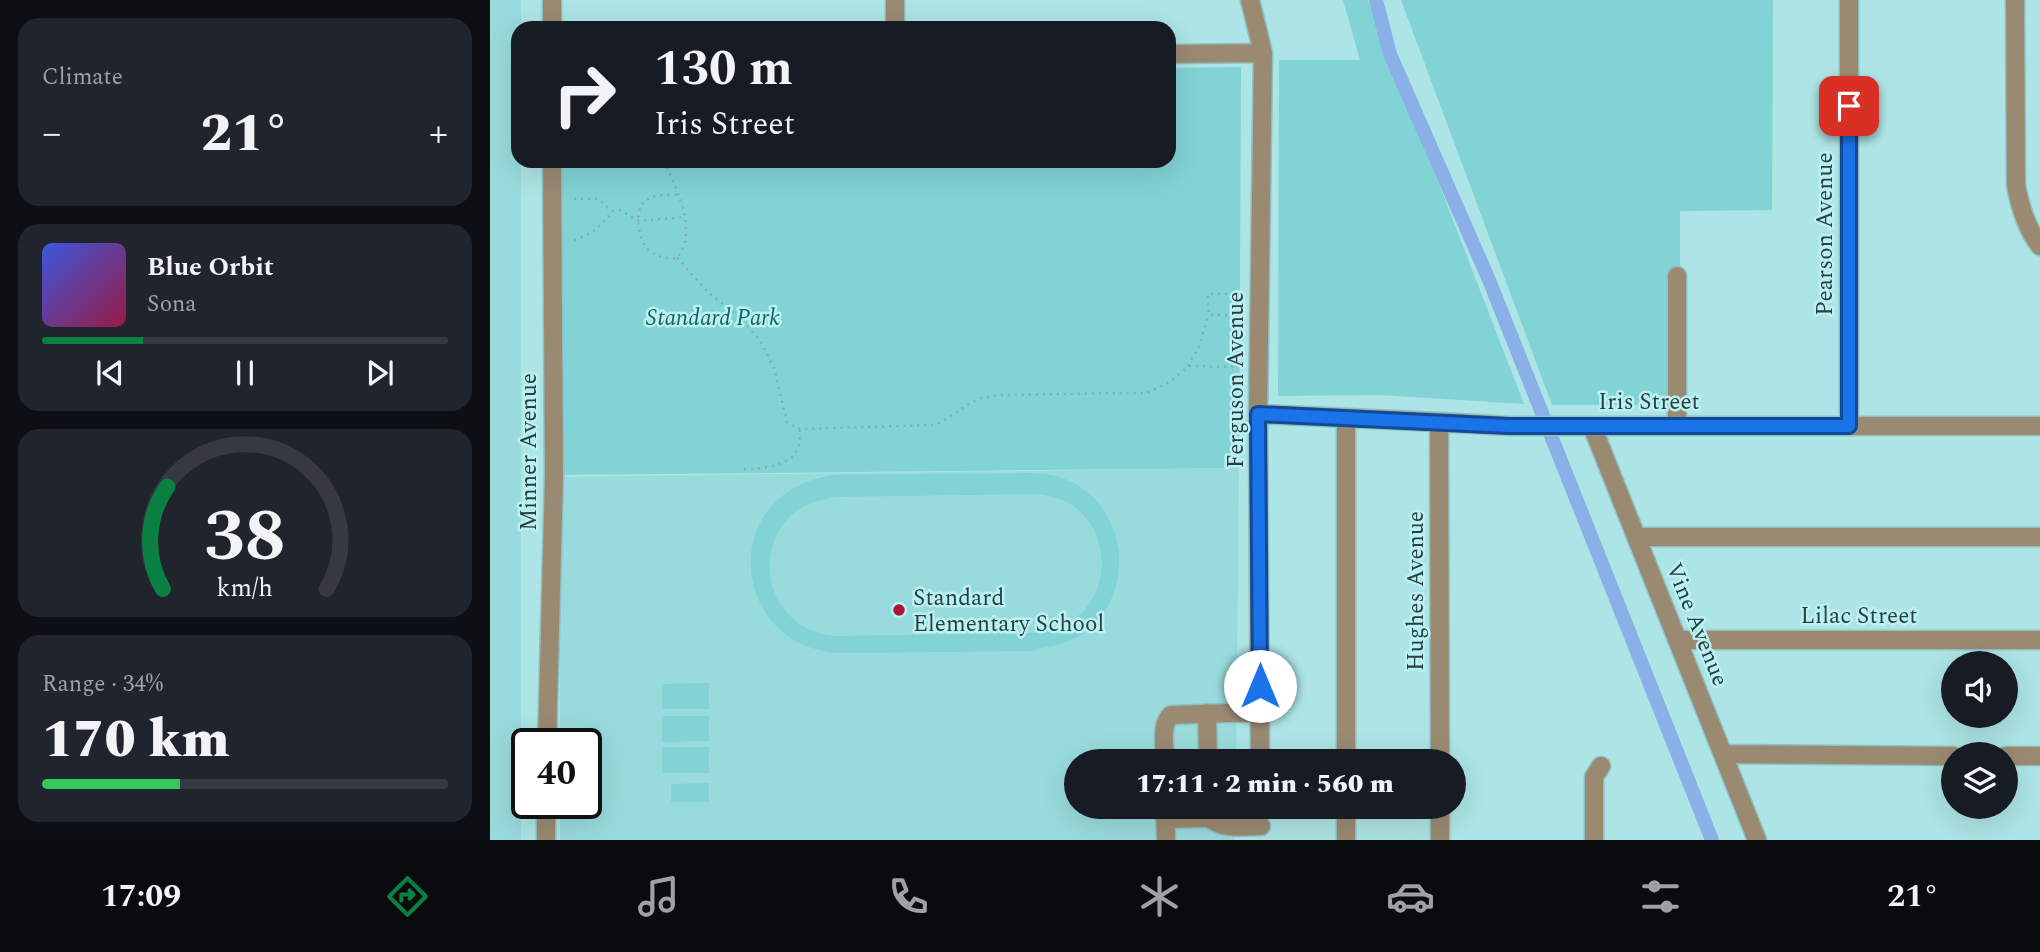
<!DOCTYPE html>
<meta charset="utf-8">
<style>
:root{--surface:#171b24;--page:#20242c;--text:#f1f3f6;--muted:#9ea1a6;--line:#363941;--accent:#0b8043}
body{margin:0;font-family:Spectral,serif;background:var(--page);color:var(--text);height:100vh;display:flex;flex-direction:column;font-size:26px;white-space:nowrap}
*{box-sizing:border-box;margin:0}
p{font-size:23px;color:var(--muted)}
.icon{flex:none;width:38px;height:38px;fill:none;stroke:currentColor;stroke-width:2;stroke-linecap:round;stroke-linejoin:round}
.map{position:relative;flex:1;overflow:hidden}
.drawer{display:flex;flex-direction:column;gap:18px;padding:18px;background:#0d0f14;width:490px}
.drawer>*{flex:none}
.guide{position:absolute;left:21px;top:21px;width:665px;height:147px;border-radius:21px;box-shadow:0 7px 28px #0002;background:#171b24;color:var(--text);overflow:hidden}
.controls{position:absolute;left:1451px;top:651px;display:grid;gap:14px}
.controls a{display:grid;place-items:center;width:77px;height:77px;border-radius:50%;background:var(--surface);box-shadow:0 7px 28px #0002;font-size:35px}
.speed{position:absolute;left:21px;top:728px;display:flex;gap:14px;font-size:35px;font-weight:700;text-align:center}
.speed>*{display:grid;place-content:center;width:91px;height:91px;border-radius:50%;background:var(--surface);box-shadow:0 7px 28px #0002;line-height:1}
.speed .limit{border:4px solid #111;border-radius:10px;background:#fff;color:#111}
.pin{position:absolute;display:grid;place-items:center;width:60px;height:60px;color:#fff;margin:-30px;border-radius:14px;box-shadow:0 4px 10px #0006}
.me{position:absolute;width:77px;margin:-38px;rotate:0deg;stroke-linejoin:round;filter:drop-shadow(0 0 5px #0008)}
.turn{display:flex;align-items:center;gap:24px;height:147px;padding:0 28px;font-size:32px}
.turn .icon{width:91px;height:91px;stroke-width:2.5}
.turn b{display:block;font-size:49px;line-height:60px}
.big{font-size:52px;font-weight:800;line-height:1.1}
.drawer .tile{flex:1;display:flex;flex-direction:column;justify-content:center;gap:10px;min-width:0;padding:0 24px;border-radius:21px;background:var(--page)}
.drawer .dial{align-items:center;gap:0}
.dial svg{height:182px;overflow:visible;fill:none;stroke:var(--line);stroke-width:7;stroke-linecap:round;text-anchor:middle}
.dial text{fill:var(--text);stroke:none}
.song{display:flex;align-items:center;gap:21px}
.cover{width:84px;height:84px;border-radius:10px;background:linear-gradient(135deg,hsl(230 70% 55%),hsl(340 70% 35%))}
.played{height:7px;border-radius:4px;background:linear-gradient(90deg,var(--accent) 25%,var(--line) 25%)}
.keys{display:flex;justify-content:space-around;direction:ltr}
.heat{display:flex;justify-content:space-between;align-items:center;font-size:38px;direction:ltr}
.charge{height:10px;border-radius:5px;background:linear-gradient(90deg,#34c759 34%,var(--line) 0)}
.trip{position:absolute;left:574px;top:749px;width:402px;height:70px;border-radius:35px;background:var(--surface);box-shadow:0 7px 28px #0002;font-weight:800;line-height:70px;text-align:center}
.tabs{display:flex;height:112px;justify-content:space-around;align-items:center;background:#090b0e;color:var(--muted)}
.tabs .icon{width:49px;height:49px}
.tabs .current{color:var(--accent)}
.tabs b{font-size:32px;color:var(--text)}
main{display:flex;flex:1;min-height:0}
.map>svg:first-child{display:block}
.built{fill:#99dbdc}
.green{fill:#81d3d5;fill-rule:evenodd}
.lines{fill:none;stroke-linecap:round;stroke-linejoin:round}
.canal{stroke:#8ab0e7;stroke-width:14}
.minor-casing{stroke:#90c0c1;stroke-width:21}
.path{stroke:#83afb0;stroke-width:2.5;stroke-dasharray:2 5;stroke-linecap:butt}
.minor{stroke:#9b8a72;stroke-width:18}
.route-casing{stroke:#114b97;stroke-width:18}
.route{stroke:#1a73e8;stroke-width:12}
.poi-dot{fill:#ab1536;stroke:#baf1f2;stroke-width:2.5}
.labels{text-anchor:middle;stroke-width:5;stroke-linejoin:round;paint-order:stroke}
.street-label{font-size:23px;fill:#293f40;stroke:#baf1f2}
.park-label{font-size:23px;font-style:italic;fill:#156365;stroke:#baf1f2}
.poi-label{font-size:23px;fill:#293f40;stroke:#baf1f2;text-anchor:start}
</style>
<main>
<section class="drawer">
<div class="tile"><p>Climate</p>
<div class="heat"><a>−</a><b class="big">21°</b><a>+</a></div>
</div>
<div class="tile">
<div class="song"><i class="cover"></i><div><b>Blue Orbit</b><p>Sona</p></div></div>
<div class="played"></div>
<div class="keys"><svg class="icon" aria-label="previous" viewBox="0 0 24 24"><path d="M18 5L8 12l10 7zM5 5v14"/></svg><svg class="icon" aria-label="pause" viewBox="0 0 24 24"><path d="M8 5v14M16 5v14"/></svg><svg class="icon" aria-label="next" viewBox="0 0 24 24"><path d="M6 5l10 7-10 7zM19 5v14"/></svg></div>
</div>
<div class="tile dial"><svg viewBox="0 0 100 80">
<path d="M14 69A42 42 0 1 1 86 69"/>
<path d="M14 69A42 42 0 0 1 16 24" stroke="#0b8043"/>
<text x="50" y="56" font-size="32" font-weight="700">38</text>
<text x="50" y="72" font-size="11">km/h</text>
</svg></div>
<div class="tile"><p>Range · 34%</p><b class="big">170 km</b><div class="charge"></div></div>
</section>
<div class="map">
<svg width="1550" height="840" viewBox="0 0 1550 840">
<rect width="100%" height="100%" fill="#ade4e5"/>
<path class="built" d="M0,0h31v28h-3v133h3v679h-31z
M749,468l-3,293h-160v46h160l-1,33h-675v-37h26v-59h-26v-267z"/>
<path class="green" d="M853,0h25l156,404 -145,-9 -101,1 1,-336h81z
M911,0h372l-1,210 -92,1v194h-128z
M751,67l-2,401 -679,7 -9,-314h618v-93z
M543,473c8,1 18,1 26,4 65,20 81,108 30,152 -15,13 -34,17 -54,20v2l-202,2c-14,-3 -29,-6 -41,-14 -49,-31 -57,-105 -10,-143 15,-12 31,-17 49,-21zM546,494c13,2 25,4 36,11 38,26 40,85 4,113 -12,9 -26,12 -41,15l-200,3c-12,-2 -24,-4 -35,-12 -38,-25 -41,-83 -5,-112 12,-9 26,-12 40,-15z
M219,683v26h-47v-25z
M172,716h47v25l-47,1z
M172,747h47v26h-47z
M219,783v19h-38v-18z"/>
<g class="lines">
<path class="canal" d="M886,0l14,54 99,226 223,560"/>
<g class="minor-casing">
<path id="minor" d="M405,0v28
M760,0l13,53 -5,361 2,347
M1359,0v426
M1525,0l1,185c4,22 10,43 24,61
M62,28v-28
M679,54l94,-1
M1187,276v150
M768,414l181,8 70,4h531
M856,418v343
M949,422l1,339
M1102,426l165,414
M1147,537h403
M1187,640h363
M717,713l1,48
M57,744l7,-268 -2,-315
M1233,754l230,2
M1516,756h34
M675,761c0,-14 -5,-36 6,-46l89,-3
M856,807v33
M950,807v33
M675,809l1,31
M719,818c14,12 34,8 52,8
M675,819l44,-1c14,-10 36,-8 52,-8
M56,840v-37
M1104,840v-63l7,-11"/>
</g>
<path class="path" d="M174,161c12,28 35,69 13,97 -11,1 -23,-1 -30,-10 -9,-10 -13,-39 -2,-47 8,-7 22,-6 33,-6
M84,199h24l14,12
M84,240c18,-6 28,-14 38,-29l8,-1 19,11 46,-4
M187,258l32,35 33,26 19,23 13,26 13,54 13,7 134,-4c17,-6 28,-20 45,-26 7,-3 15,-3 22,-4l124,-2h21l10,-4 18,-10 14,-13 10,-17 11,-34
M744,294h-26l1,21h25
M699,366l45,1
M254,469c17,0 49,-3 55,-23 1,-5 0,-12 1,-17"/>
<use href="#minor" class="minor"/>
</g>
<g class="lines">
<g class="route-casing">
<path id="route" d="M770,686l-2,-272 251,12h340v-320"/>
</g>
<use href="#route" class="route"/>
</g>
<circle class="poi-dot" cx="409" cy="610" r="7"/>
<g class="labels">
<g class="street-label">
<text transform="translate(1334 234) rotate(-90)" y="8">Pearson Avenue</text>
<text transform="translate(745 380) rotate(-90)" y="8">Ferguson Avenue</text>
<text x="1159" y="409">Iris Street</text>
<text transform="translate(38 452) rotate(-90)" y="8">Minner Avenue</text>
<text transform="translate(925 591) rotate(-90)" y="8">Hughes Avenue</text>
<text x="1369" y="623">Lilac Street</text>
<text transform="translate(1208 624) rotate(68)" y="8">Vine Avenue</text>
</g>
<g class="park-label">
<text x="223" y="325">Standard Park</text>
</g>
<g class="poi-label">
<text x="423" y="605">Standard<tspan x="423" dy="26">Elementary School</tspan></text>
</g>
</g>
</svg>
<div class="controls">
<a><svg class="icon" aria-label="sound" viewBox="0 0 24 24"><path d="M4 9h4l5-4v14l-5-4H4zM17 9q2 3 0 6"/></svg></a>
<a><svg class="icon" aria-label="layers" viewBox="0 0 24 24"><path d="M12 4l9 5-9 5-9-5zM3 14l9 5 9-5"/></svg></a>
</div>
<div class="speed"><div class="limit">40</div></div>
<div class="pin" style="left:1359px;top:106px;background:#d93025"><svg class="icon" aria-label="arrive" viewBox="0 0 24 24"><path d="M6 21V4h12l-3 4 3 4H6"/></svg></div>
<svg class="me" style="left:770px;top:686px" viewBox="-20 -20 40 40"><circle r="19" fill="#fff"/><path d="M0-13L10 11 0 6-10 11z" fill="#1a73e8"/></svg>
<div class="trip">17:11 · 2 min · 560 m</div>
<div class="guide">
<div class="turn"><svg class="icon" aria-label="right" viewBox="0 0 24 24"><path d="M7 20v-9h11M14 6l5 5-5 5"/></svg><div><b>130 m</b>Iris Street</div></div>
</div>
</div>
</main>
<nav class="tabs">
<b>17:09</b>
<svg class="icon current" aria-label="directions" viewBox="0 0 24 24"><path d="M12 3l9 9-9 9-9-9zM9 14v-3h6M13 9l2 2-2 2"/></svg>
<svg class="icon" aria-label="music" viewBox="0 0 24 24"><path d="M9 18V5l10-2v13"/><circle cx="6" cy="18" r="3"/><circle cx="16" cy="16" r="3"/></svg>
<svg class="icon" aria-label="phone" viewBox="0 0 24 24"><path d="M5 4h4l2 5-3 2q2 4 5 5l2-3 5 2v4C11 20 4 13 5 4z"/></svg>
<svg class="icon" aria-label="climate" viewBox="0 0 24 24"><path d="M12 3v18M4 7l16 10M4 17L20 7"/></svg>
<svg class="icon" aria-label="car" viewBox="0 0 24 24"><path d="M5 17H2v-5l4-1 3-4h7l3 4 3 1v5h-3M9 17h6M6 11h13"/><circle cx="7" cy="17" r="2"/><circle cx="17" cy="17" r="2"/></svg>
<svg class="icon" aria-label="filters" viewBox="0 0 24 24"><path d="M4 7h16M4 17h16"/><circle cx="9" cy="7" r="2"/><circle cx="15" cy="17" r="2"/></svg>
<b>21°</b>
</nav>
